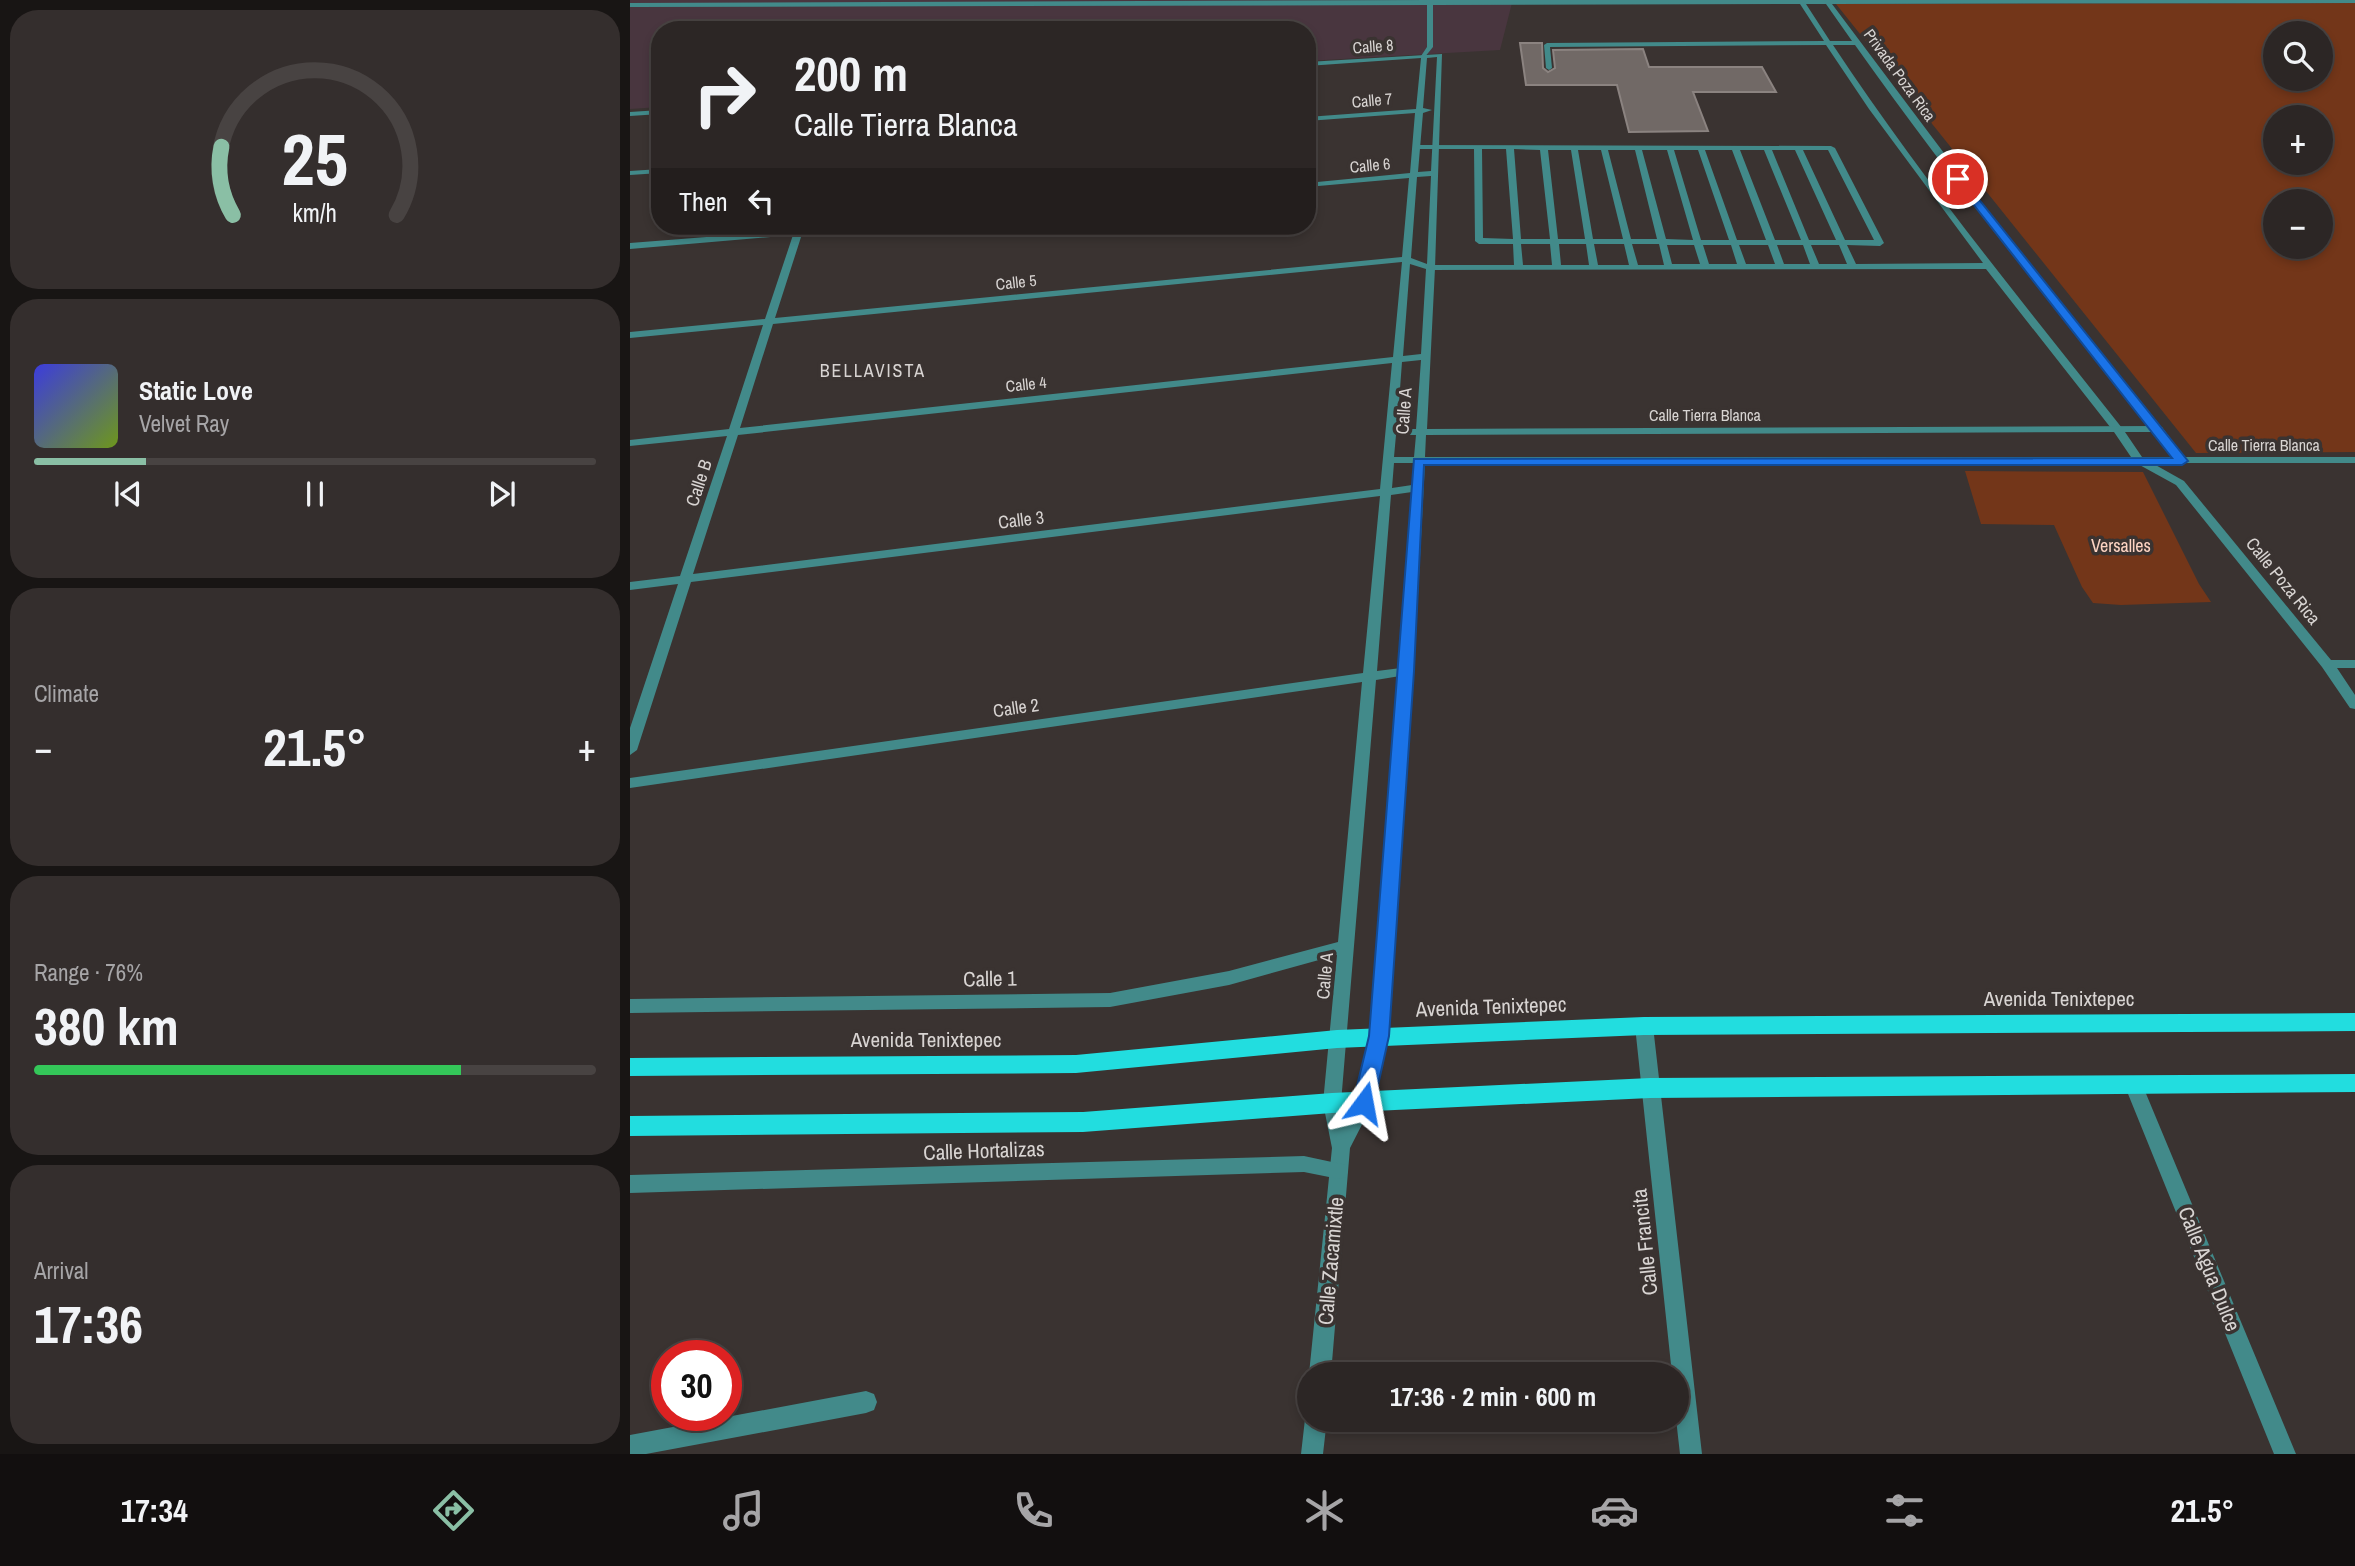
<!DOCTYPE html>
<meta charset="utf-8">
<style>
:root{--surface:#2c2625;--page:#342e2d;--text:#f1f3f6;--muted:#a6a5a7;--line:#484342;--accent:#8abfa5}
body{margin:0;font-family:"Archivo Narrow",sans-serif;background:var(--page);color:var(--text);height:100vh;display:flex;flex-direction:column;font-size:26px;white-space:nowrap}
*{box-sizing:border-box;margin:0}
p{font-size:23px;color:var(--muted)}
.icon{flex:none;width:38px;height:38px;fill:none;stroke:currentColor;stroke-width:2;stroke-linecap:round;stroke-linejoin:round}
.map{position:relative;flex:1;overflow:hidden}
.details{display:flex;flex-direction:column;gap:10px;padding:10px;background:#181514;width:630px}
.details>*{flex:none}
.top-card{position:absolute;left:21px;top:21px;width:665px;height:214px;border-radius:28px;box-shadow:0 4px 10px #0003,0 0 0 2px var(--line);background:#2c2625;color:var(--text);overflow:hidden}
.buttons{position:absolute;left:1633px;top:21px;display:grid;gap:14px}
.buttons a{display:grid;place-items:center;width:70px;height:70px;border-radius:50%;background:var(--surface);box-shadow:0 4px 10px #0003,0 0 0 2px var(--line);font-size:35px}
.speed{position:absolute;left:21px;top:1340px;display:flex;gap:14px;font-size:35px;font-weight:700;text-align:center}
.speed>*{display:grid;place-content:center;width:91px;height:91px;border-radius:50%;background:var(--surface);box-shadow:0 4px 10px #0003,0 0 0 2px var(--line);line-height:1}
.speed .limit{border:10px solid #d22;background:#fff;color:#111}
.pin{position:absolute;display:grid;place-items:center;width:60px;height:60px;color:#fff;margin:-30px;border:4px solid #fff;border-radius:50%;box-shadow:0 2px 7px #0007}
.me{position:absolute;width:77px;margin:-38px;rotate:13deg;stroke-linejoin:round;filter:drop-shadow(0 0 5px #0008)}
.turn{display:flex;align-items:center;gap:24px;height:147px;padding:0 28px;font-size:32px}
.turn .icon{width:91px;height:91px;stroke-width:2.5}
.turn b{display:block;font-size:49px;line-height:60px}
.then{display:flex;align-items:center;height:66px;padding:0 28px;background:#0003;gap:14px;font-size:26px}
.big{font-size:52px;font-weight:700;line-height:1.1}
.details .widget{flex:1;display:flex;flex-direction:column;justify-content:center;gap:10px;min-width:0;padding:0 24px;border-radius:28px;background:var(--page)}
.details .dial{align-items:center;gap:0}
.dial svg{height:182px;overflow:visible;fill:none;stroke:var(--line);stroke-width:7;stroke-linecap:round;text-anchor:middle}
.dial text{fill:var(--text);stroke:none}
.song{display:flex;align-items:center;gap:21px}
.cover{width:84px;height:84px;border-radius:10px;background:linear-gradient(135deg,hsl(240 70% 55%),hsl(80 70% 35%))}
.played{height:7px;border-radius:4px;background:linear-gradient(90deg,var(--accent) 20%,var(--line) 20%)}
.keys{display:flex;justify-content:space-around;direction:ltr}
.heat{display:flex;justify-content:space-between;align-items:center;font-size:38px;direction:ltr}
.charge{height:10px;border-radius:5px;background:linear-gradient(90deg,#34c759 76%,var(--line) 0)}
.trip{position:absolute;left:667px;top:1362px;width:392px;height:70px;border-radius:35px;background:var(--surface);box-shadow:0 4px 10px #0003,0 0 0 2px var(--line);font-weight:700;line-height:70px;text-align:center}
.menu{display:flex;height:112px;justify-content:space-around;align-items:center;background:#120f0f;color:var(--muted)}
.menu .icon{width:49px;height:49px}
.menu .selected{color:var(--accent)}
.menu b{font-size:32px;color:var(--text)}
main{display:flex;flex:1;min-height:0}
.map>svg:first-child{display:block}
.industrial{fill:#49363f}
.green{fill:#733619;fill-rule:evenodd}
.building{fill:#716966;stroke:#8b8380;stroke-width:2}
.lines{fill:none;stroke-linecap:round;stroke-linejoin:round}
.service{fill:#428a8a;fill-rule:evenodd}
.minor{fill:#428a8a;fill-rule:evenodd}
.tertiary{fill:#428a8a;fill-rule:evenodd}
.primary{fill:#22dddf;fill-rule:evenodd}
.route{fill:#1a73e8;stroke:#114b97;stroke-width:2}
.labels{text-anchor:middle;stroke-width:7;stroke-linejoin:round;paint-order:stroke}
.far-street-label{font-size:16px;fill:#d8d4d2;stroke:#3a3331}
.far-quarter-label{font-size:18px;letter-spacing:2px;fill:#d8d4d2;stroke:#3a3331}
.street-label{font-size:18px;fill:#d8d4d2;stroke:#3a3331}
.park-label{font-size:18px;fill:#fdd4c3;stroke:#3a3331}
.near-street-label{font-size:21px;fill:#d8d4d2;stroke:#3a3331}
</style>
<main>
<section class="details">
<div class="widget dial"><svg viewBox="0 0 100 80">
<path d="M14 69A42 42 0 1 1 86 69"/>
<path d="M14 69A42 42 0 0 1 9 39" stroke="#8abfa5"/>
<text x="50" y="56" font-size="32" font-weight="700">25</text>
<text x="50" y="72" font-size="11">km/h</text>
</svg></div>
<div class="widget">
<div class="song"><i class="cover"></i><div><b>Static Love</b><p>Velvet Ray</p></div></div>
<div class="played"></div>
<div class="keys"><svg class="icon" aria-label="previous" viewBox="0 0 24 24"><path d="M18 5L8 12l10 7zM5 5v14"/></svg><svg class="icon" aria-label="pause" viewBox="0 0 24 24"><path d="M8 5v14M16 5v14"/></svg><svg class="icon" aria-label="next" viewBox="0 0 24 24"><path d="M6 5l10 7-10 7zM19 5v14"/></svg></div>
</div>
<div class="widget"><p>Climate</p>
<div class="heat"><a>−</a><b class="big">21.5°</b><a>+</a></div>
</div>
<div class="widget"><p>Range · 76%</p><b class="big">380 km</b><div class="charge"></div></div>
<div class="widget"><p>Arrival</p><b class="big">17:36</b></div>
</section>
<div class="map">
<svg width="1725" height="1454" viewBox="0 0 1725 1454">
<rect width="100%" height="100%" fill="#3a3331"/>
<path class="industrial" d="M0,0h1725v3h-843l-12,47 -193,11v-31h-647v77l-30,2z"/>
<path class="green" d="M1725,3v449l-159,1 -360,-449zM1645,33h45v46h-45zM1645,117h45v46h-45zM1645,201h45v46h-45z
M1335,471l178,1 56,112 12,18 -90,3 -28,-2 -11,-16 -28,-62 -73,-1z"/>
<path class="building" d="M890,43h22l1,25 5,4 7,-4 -2,-18 90,-1 6,18h113l14,25h-83l15,39 -79,1 -12,-47h-91z"/>
<g class="lines">
<path class="service" d="M800,0h925v3l-523,1 160,213 171,212 -5,3 -4,-1c-102,-126 -205,-253 -299,-386h-22c88,133 190,258 289,383v4h-8l-128,-163 -558,1 -1,-2 4,-3h83l-1,-21h-34l-4,-3 -1,-92h-61v-4h3l415,1 4,2 49,95 -4,3 -33,-1 9,19 127,-1 -114,-154 -43,-64 -276,2 2,21 -3,2 -3,-2 -2,-23 3,-2 277,-2 -24,-37 -367,1v42l-9,11 -3,-2 6,-9v-42l-797,2v-4zM1176,4h20l26,37h-22zM852,149h24l7,90 -30,-1zM884,149l26,1 10,89h-29zM918,150h23l14,89h-27zM948,150h23l22,89h-30zM978,150h27l22,89h-26zM1012,150h25l26,90 -27,-1zM1044,150h24l31,90h-28zM1075,150h27l34,90h-29zM1110,150h24l37,90h-26zM1142,150h23l41,90h-27zM1173,150h25l46,90h-29zM891,244h29l2,21h-29zM929,244h27l3,21h-28zM964,244h30l5,21h-31zM1002,244h27l5,21h-26zM1037,245h27l6,19h-28zM1073,245h28l6,19h-28zM1109,245h29l7,19h-29zM1147,245h26l7,19h-26zM1181,245h28l8,19h-28z"/>
<path class="minor" d="M812,54l-7,214 -8,161 731,-3 4,1 22,30h171v6h-203l32,18 147,179h24v8h-18l18,27v14l-5,-1 -28,-41 -146,-182 -40,-22h-711l-11,208 -26,365 -15,67 -23,45 -19,226h-22l23,-226 -9,-45 14,-148 -108,30 -119,22 -480,6v-14l480,-6 119,-22 109,-29 24,-260 -732,106v-10l733,-105 17,-177 -689,86 -54,168 -7,5v-27l48,-144 -48,6v-8l50,-6 47,-140 -97,10v-6l99,-11 34,-104 -133,13v-6l135,-13 28,-84 -163,14v-6l165,-13 1,-4h8l-1,3 70,-3 -4,3 -67,5 -27,84 627,-61 7,-79 -102,9v-4l103,-10 5,-60 -108,8v-4l109,-8 5,-51 -114,8v-4zM807,57l-6,114 -13,1 5,-59 9,-3 -9,-2 4,-50zM801,176l-4,88 -16,-6 6,-81zM772,262l-9,95 -653,71 33,-104zM780,264l16,5 -5,85 -18,2zM791,360l-5,69h-19l5,-67zM762,363l-12,126 -687,85 45,-139zM1484,432l17,25h-706l1,-22zM1495,432h30l18,25h-31zM766,435h20l-2,22h-20zM764,463h20l-2,22 -20,3zM782,492l-11,176 -24,3 14,-176zM770,676l-30,360 -15,66 -10,20 -4,-19 35,-423z
M30,110v4l-30,2v-4z
M30,169v4l-30,2v-4z
M1014,1019l6,2 3,5 49,428h-22l-4,-35v-45h-4l-37,-348 3,-5z
M1503,1076l6,3 3,5 154,370h-22l-150,-370 3,-5z
M236,1391l8,3 3,8 -3,8 -8,3 -220,41h-16v-19z
M678,1411l1,8h18l-4,35h-22l4,-35z"/>
<path class="tertiary" d="M674,1156l42,9 2,6 -2,6 -7,2 -35,-7 -674,21v-18z"/>
<path class="primary" d="M1725,1013v18l-711,4 -307,13 -261,25 -446,3v-18l446,-3 261,-25 307,-13z
M1725,1074v18l-705,6 -318,15 -249,19 -453,4v-20l453,-4 249,-19 318,-15z"/>
</g>
<path class="route" d="M1325,177h6l227,284 -6,4h-758l-10,206 -25,365 -15,67 -3,7 -7,2 -8,-2 -3,-7 16,-67 45,-577 758,-1 -217,-277z"/>
<g class="labels">
<g class="far-street-label">
<text transform="translate(743 46) rotate(-4)" y="6">Calle 8</text>
<text transform="translate(1270 75) rotate(54)" y="6">Privada Poza Rica</text>
<text transform="translate(742 100) rotate(-5)" y="6">Calle 7</text>
<text transform="translate(740 165) rotate(-5)" y="6">Calle 6</text>
<text transform="translate(386 282) rotate(-6)" y="6">Calle 5</text>
<text transform="translate(396 384) rotate(-6)" y="6">Calle 4</text>
<text x="1075" y="421">Calle Tierra Blanca</text>
<text x="1634" y="451">Calle Tierra Blanca</text>
</g>
<g class="far-quarter-label">
<text x="243" y="377">BELLAVISTA</text>
</g>
<g class="street-label">
<text transform="translate(774 411) rotate(-86)" y="6">Calle A</text>
<text transform="translate(69 483) rotate(-72)" y="6">Calle B</text>
<text transform="translate(391 520) rotate(-7)" y="6">Calle 3</text>
<text transform="translate(1653 581) rotate(51)" y="6">Calle Poza Rica</text>
<text transform="translate(386 708) rotate(-8)" y="6">Calle 2</text>
<text transform="translate(695 976) rotate(-85)" y="6">Calle A</text>
</g>
<g class="park-label">
<text x="1491" y="552">Versalles</text>
</g>
<g class="near-street-label">
<text transform="translate(360 979) rotate(-1)" y="7">Calle 1</text>
<text x="1429" y="1006">Avenida Tenixtepec</text>
<text transform="translate(861 1007) rotate(-2)" y="7">Avenida Tenixtepec</text>
<text x="296" y="1047">Avenida Tenixtepec</text>
<text transform="translate(354 1151) rotate(-2)" y="7">Calle Hortalizas</text>
<text transform="translate(1015 1242) rotate(-96)" y="7">Calle Francita</text>
<text transform="translate(701 1261) rotate(-85)" y="7">Calle Zacamixtle</text>
<text transform="translate(1579 1269) rotate(68)" y="7">Calle Agua Dulce</text>
</g>
</g>
</svg>
<div class="buttons">
<a><svg class="icon" aria-label="search" viewBox="0 0 24 24"><circle cx="10" cy="10" r="6"/><path d="M15 15l6 6"/></svg></a>
<a>+</a>
<a>−</a>
</div>
<div class="speed"><div class="limit">30</div></div>
<div class="pin" style="left:1328px;top:179px;background:#d93025"><svg class="icon" aria-label="arrive" viewBox="0 0 24 24"><path d="M6 21V4h12l-3 4 3 4H6"/></svg></div>
<svg class="me" style="left:734px;top:1103px" viewBox="-20 -20 40 40"><path d="M0-17L14 15 0 8-14 15z" fill="#1a73e8" stroke="#fff" stroke-width="4"/></svg>
<div class="trip">17:36 · 2 min · 600 m</div>
<div class="top-card">
<div class="turn"><svg class="icon" aria-label="right" viewBox="0 0 24 24"><path d="M7 20v-9h11M14 6l5 5-5 5"/></svg><div><b>200 m</b>Calle Tierra Blanca</div></div>
<div class="then">Then<svg class="icon" aria-label="left" viewBox="0 0 24 24"><path d="M17 20v-9H6M10 6l-5 5 5 5"/></svg></div>
</div>
</div>
</main>
<nav class="menu">
<b>17:34</b>
<svg class="icon selected" aria-label="directions" viewBox="0 0 24 24"><path d="M12 3l9 9-9 9-9-9zM9 14v-3h6M13 9l2 2-2 2"/></svg>
<svg class="icon" aria-label="music" viewBox="0 0 24 24"><path d="M9 18V5l10-2v13"/><circle cx="6" cy="18" r="3"/><circle cx="16" cy="16" r="3"/></svg>
<svg class="icon" aria-label="phone" viewBox="0 0 24 24"><path d="M5 4h4l2 5-3 2q2 4 5 5l2-3 5 2v4C11 20 4 13 5 4z"/></svg>
<svg class="icon" aria-label="climate" viewBox="0 0 24 24"><path d="M12 3v18M4 7l16 10M4 17L20 7"/></svg>
<svg class="icon" aria-label="car" viewBox="0 0 24 24"><path d="M5 17H2v-5l4-1 3-4h7l3 4 3 1v5h-3M9 17h6M6 11h13"/><circle cx="7" cy="17" r="2"/><circle cx="17" cy="17" r="2"/></svg>
<svg class="icon" aria-label="filters" viewBox="0 0 24 24"><path d="M4 7h16M4 17h16"/><circle cx="9" cy="7" r="2"/><circle cx="15" cy="17" r="2"/></svg>
<b>21.5°</b>
</nav>
